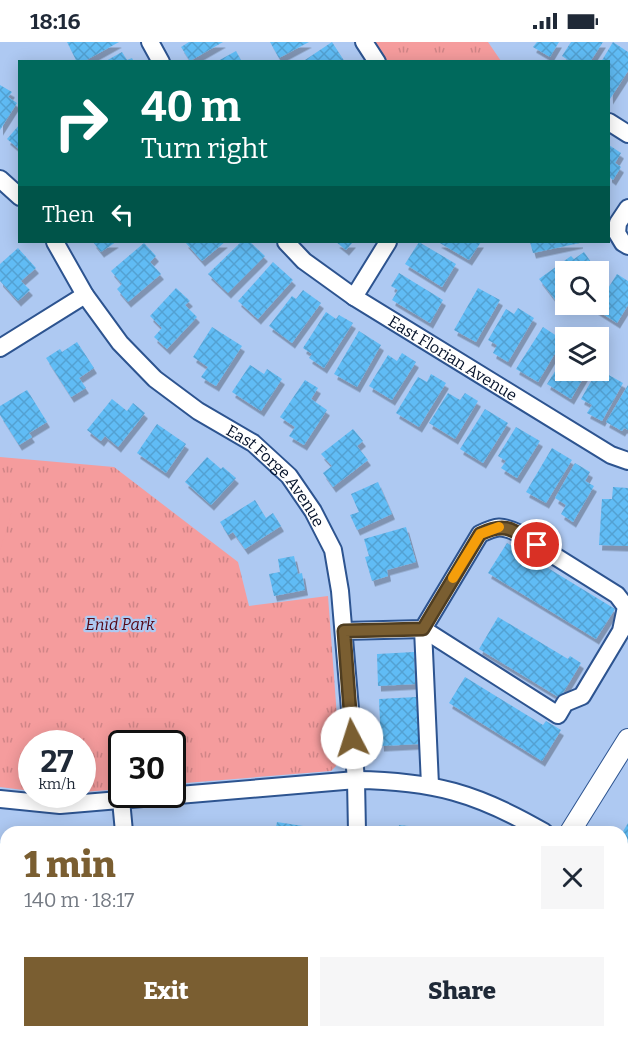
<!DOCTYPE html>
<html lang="en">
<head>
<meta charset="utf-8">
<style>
  :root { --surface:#fff; --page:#f6f6f7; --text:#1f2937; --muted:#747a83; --accent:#7a5e31 }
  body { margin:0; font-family:Bitter,serif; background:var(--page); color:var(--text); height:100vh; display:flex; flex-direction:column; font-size:22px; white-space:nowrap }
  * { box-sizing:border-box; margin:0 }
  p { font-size:20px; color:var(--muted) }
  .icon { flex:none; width:33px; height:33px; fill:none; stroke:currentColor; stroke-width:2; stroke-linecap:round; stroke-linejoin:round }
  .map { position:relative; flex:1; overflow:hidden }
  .details { position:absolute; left:0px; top:784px; width:628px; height:212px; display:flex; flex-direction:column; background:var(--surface); border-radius:18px 18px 0 0; box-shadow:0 3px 15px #0003 }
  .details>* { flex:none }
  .banner { position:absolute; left:18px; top:18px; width:592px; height:183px; border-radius:0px; box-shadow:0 3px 15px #0003; background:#00695c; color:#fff; overflow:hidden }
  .buttons { position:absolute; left:555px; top:219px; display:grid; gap:12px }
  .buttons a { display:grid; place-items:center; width:54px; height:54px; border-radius:0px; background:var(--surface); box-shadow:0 3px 15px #0003; font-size:30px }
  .speed { position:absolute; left:18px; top:688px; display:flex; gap:12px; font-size:30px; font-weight:700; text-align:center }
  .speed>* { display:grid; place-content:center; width:78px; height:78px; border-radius:50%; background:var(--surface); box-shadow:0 3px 15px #0003; line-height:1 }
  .speed small { font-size:15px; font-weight:400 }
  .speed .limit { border:3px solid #111; border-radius:9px; background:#fff; color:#111 }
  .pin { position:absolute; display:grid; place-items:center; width:51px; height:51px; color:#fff; margin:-26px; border:3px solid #fff; border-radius:50%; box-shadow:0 2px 6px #0007 }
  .me { position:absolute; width:66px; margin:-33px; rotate:355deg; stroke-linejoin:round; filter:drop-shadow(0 0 4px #0008) }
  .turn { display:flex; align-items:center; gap:21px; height:126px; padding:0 24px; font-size:27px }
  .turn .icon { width:78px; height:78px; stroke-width:2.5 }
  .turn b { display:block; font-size:42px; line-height:51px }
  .then { display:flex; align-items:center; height:57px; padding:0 24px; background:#0003; gap:12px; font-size:22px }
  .round { display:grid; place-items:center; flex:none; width:63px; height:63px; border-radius:0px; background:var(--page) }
  .head { display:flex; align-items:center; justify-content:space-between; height:102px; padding:0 24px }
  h1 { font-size:36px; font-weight:800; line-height:45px; color:var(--accent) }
  .cta { display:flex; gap:12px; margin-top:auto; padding:12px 24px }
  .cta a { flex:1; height:69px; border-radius:0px; background:var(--accent); color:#fff; font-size:24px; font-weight:800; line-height:69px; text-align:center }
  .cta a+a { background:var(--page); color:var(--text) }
  .status { display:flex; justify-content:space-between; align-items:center; height:42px; padding:0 30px; background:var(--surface); direction:ltr }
  .status svg { height:16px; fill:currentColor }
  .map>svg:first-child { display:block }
  .grass { fill:url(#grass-tufts) }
  .garden { fill:#f59c9d }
  .building { fill:url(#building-cross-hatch); filter:url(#shadow) }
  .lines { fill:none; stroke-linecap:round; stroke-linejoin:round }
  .minor-casing { stroke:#2d5490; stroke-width:20 }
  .major-casing { stroke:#2d5490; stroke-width:22 }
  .minor { stroke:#fff; stroke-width:16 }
  .major { stroke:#fff; stroke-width:20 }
  .route-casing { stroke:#4f3d20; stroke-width:15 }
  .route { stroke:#7a5e31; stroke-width:10 }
  .slow { stroke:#f59e0b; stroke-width:10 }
  .labels { text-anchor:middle; stroke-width:4.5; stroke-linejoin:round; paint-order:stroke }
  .street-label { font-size:16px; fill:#031028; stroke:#aec9f2 }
  .park-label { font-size:16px; font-style:italic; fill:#540715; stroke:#aec9f2 }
</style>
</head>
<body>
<div class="status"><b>18:16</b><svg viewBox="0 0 49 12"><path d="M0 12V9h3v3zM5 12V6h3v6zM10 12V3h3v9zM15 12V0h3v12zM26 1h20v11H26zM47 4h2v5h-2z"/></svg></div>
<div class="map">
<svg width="628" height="995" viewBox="0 0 628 995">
  <defs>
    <pattern id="grass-tufts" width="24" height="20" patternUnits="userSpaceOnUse" patternTransform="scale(1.5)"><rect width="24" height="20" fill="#f59c9d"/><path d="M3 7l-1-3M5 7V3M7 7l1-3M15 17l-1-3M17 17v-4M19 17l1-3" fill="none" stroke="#d08587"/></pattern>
    <pattern id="building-cross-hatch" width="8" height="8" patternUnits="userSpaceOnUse" patternTransform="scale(1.5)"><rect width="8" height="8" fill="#61bcf5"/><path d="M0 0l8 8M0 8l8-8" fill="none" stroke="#53a1d2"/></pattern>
    <filter id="shadow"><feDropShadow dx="3" dy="5.5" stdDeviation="0" flood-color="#0004"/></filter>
  </defs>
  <rect width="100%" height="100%" fill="#aec9f2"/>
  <path class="grass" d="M 364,0 L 488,0 L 501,19 L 377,19 Z
    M 0,415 L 114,425 L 238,520 L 249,564 L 328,554 L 340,715 L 336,724 L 331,729 L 173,742 L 172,702 L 122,702 L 121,747 L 83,750 L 82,702 L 32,702 L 31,749 L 0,745 Z"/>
  <path class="garden" d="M 0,465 L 12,469 L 0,508 Z"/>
  <path class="building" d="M 67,0 L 119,0 L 83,20 L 77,20 Z
    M 189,0 L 223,0 L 190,19 L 181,5 Z
    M 270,0 L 309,0 L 279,16 Z
    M 332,0 L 345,20 L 302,20 Z
    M 537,0 L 559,0 L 550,15 L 533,5 Z
    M 571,0 L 603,0 L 590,20 L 571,20 L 562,14 Z
    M 613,0 L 628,10 L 628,29 L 610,57 L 609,20 L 601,20 Z
    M 236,9 L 242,20 L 216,20 Z
    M 122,10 L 127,18 L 132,16 L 134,20 L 104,20 Z
    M 0,43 L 12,50 L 8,55 L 17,61 L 0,88 Z
    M 20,82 L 20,108 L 7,97 Z
    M 609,103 L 621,111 L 615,121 L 621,125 L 613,138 L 609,135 Z
    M 93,200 L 116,200 L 101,210 Z
    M 185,200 L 225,200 L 202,219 Z
    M 241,200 L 250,200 L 265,214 L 228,251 L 208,232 Z
    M 336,200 L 353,200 L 346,208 Z
    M 419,200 L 456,222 L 442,245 L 405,222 Z
    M 438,200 L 481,200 L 469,218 Z
    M 530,200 L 580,200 L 580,201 L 533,211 Z
    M 144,201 L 156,214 L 150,220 L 161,232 L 128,260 L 117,247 L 122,242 L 111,229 Z
    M 18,206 L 36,226 L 21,239 L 30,248 L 18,259 L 0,239 L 0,222 Z
    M 584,210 L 598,230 L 566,230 L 566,252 L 556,259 L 539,237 L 571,214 L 574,217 Z
    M 273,220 L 293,238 L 258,277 L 238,259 Z
    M 399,231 L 443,258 L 430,281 L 392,258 L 398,248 L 391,244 Z
    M 617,232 L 628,239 L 628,263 L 617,281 L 595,267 Z
    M 176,246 L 190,259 L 185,263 L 197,275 L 167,307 L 154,295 L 162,286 L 150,274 Z
    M 478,246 L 500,258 L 476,300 L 454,288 Z
    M 303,248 L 321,261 L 292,301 L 269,284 L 292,254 L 296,257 Z
    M 518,266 L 534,276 L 508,320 L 493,311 L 497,303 L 488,298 L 506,267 L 514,272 Z
    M 326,270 L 336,277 L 339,273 L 353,281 L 324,326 L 309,316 L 312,312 L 303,306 Z
    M 212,285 L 242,304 L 216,344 L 201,335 L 208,325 L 193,315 Z
    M 543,285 L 563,298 L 538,340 L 516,327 Z
    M 359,289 L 381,303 L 357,345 L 334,332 Z
    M 77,300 L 94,326 L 79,336 L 86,346 L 71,355 L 46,316 L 60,307 L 62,310 Z
    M 402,311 L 416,320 L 392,358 L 369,344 L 388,313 L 397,319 Z
    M 566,312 L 566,328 L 588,328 L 571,357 L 547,342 Z
    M 250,323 L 264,332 L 267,327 L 282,337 L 261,369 L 232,350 Z
    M 598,327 L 623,341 L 602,379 L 587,371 L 592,363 L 581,357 Z
    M 431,332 L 446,341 L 419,385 L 396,371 L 418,335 L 427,340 Z
    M 305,338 L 318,346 L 311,357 L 327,368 L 304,403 L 289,394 L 295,385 L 280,375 Z
    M 628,343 L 628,388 L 624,386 L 622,389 L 606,380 Z
    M 27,348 L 47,380 L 29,391 L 32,395 L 19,403 L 0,373 L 0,364 Z
    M 448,351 L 460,358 L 465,351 L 478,359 L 455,397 L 429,381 Z
    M 112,357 L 127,369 L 133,361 L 145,371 L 118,405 L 105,394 L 101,399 L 87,388 Z
    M 485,367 L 508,381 L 483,421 L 460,407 Z
    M 157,382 L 186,402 L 166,431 L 137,411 Z
    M 516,385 L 540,399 L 517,436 L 501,426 L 506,419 L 498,414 Z
    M 353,387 L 363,399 L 357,404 L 368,418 L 333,445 L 323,431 L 332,424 L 321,412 Z
    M 552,406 L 572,418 L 546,461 L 526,450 Z
    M 207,415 L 221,427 L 223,425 L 236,436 L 211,463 L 185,440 Z
    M 575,421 L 590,430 L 585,439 L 594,444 L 573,480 L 561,472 L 566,463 L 555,456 Z
    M 378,440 L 392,472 L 357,488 L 350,473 L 359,470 L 351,452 Z
    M 613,445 L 628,446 L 628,504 L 599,503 L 602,457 L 612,457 Z
    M 255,458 L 266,476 L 273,471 L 281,484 L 245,507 L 233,490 L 228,493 L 220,480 Z
    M 406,485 L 416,520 L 387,528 L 388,534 L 372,539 L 365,515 L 369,514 L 364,497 Z
    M 507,501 L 615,567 L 596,597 L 488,531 Z
    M 294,514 L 298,532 L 302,531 L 305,548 L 274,554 L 269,532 L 280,530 L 278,517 Z
    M 498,575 L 568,617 L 570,614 L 581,621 L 560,656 L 479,607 Z
    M 414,610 L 415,642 L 378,644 L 377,612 Z
    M 465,635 L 543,683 L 546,679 L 561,688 L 542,719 L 449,661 Z
    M 416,655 L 419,702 L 381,704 L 379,657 Z
    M 277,780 L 316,786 L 315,790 L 275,790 Z
    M 628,781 L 628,810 L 622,807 L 622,791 Z
    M 399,783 L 427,786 L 427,790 L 398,790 Z
    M 3,795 L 6,796 L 6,829 L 0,827 L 0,800 L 2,801 Z
    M 622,901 L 628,905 L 628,946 L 622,943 Z
    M 624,961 L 628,964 L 628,974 L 622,982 Z
    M 49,990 L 94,990 L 91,995 L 49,995 L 47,994 Z
    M 111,990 L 142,990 L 151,995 L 109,995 Z
    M 196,990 L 240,990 L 237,995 L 192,995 Z
    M 317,990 L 328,990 L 336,995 L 314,995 Z
    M 598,990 L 618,990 L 614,995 L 606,995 Z"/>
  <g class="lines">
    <g class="minor-casing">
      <g id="minor">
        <path d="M 150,0 L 161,20"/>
        <path d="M 364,0 L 377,20"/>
        <path d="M 609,80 L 628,92"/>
        <path d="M 0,137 L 20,155"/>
        <path d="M 628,166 L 618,181 L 617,191 L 623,201 L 628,204"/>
        <path id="s1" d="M 55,200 L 85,253 L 120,301 L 155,337 L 198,369 L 253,401 L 289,434 L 313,469 L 333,508 L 340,549 L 356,738 L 357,790"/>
        <path id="s2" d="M 286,200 L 304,219 L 354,255 L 611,413 L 628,419"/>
        <path d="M 354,255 L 388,200"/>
        <path d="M 0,306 L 85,253"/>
        <path d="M 423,587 L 430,743"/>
        <path d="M 344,589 L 423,587 L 480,492 C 497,484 501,483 518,491 L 617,553 L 626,565 L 621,589 L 582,654 L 565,661 L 558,673 L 423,587"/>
        <path d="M 0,757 L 60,763 L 356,738 C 433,739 477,751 544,790"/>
        <path d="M 121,758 L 124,790"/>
        <path d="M 277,995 L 280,990"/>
      </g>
    </g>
    <g class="major-casing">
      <path id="major" d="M 570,790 L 628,697
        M 445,995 L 448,990"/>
    </g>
    <use href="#minor" class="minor"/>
    <use href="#major" class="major"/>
  </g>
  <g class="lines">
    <g class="route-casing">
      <path id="route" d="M 352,696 L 344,589 L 423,587 L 480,492 C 507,479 514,489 537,503"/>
    </g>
    <use href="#route" class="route"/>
    <path class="slow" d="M 453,536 L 480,492 L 499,485"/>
  </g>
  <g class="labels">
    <g class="street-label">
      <text dy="6" stroke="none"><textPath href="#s2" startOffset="204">East Florian Avenue</textPath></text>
      <text dy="6" stroke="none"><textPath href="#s1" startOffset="327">East Forge Avenue</textPath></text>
    </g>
    <g class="park-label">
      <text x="120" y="588">Enid Park</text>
    </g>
  </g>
</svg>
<div class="buttons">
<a><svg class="icon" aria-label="search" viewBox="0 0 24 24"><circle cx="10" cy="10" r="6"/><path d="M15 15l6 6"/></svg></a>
<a><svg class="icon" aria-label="layers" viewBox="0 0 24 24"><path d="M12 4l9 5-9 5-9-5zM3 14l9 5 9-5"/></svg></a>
</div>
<div class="speed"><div>27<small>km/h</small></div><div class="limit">30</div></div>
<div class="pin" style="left:537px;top:503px;background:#d93025"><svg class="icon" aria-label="arrive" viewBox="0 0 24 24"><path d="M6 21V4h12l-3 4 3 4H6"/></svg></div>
<svg class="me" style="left:352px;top:696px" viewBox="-20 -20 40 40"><circle r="19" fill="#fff"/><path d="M0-13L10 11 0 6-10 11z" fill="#7a5e31"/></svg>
<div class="banner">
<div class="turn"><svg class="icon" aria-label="right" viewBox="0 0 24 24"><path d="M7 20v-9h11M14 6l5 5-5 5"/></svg><div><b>40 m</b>Turn right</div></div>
<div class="then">Then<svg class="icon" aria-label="left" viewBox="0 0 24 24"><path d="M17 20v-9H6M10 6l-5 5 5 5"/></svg></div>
</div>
<section class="details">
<div class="head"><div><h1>1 min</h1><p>140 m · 18:17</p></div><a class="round"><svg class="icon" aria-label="close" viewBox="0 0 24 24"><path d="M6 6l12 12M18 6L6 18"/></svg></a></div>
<div class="cta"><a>Exit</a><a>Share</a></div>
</section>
</div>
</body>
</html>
